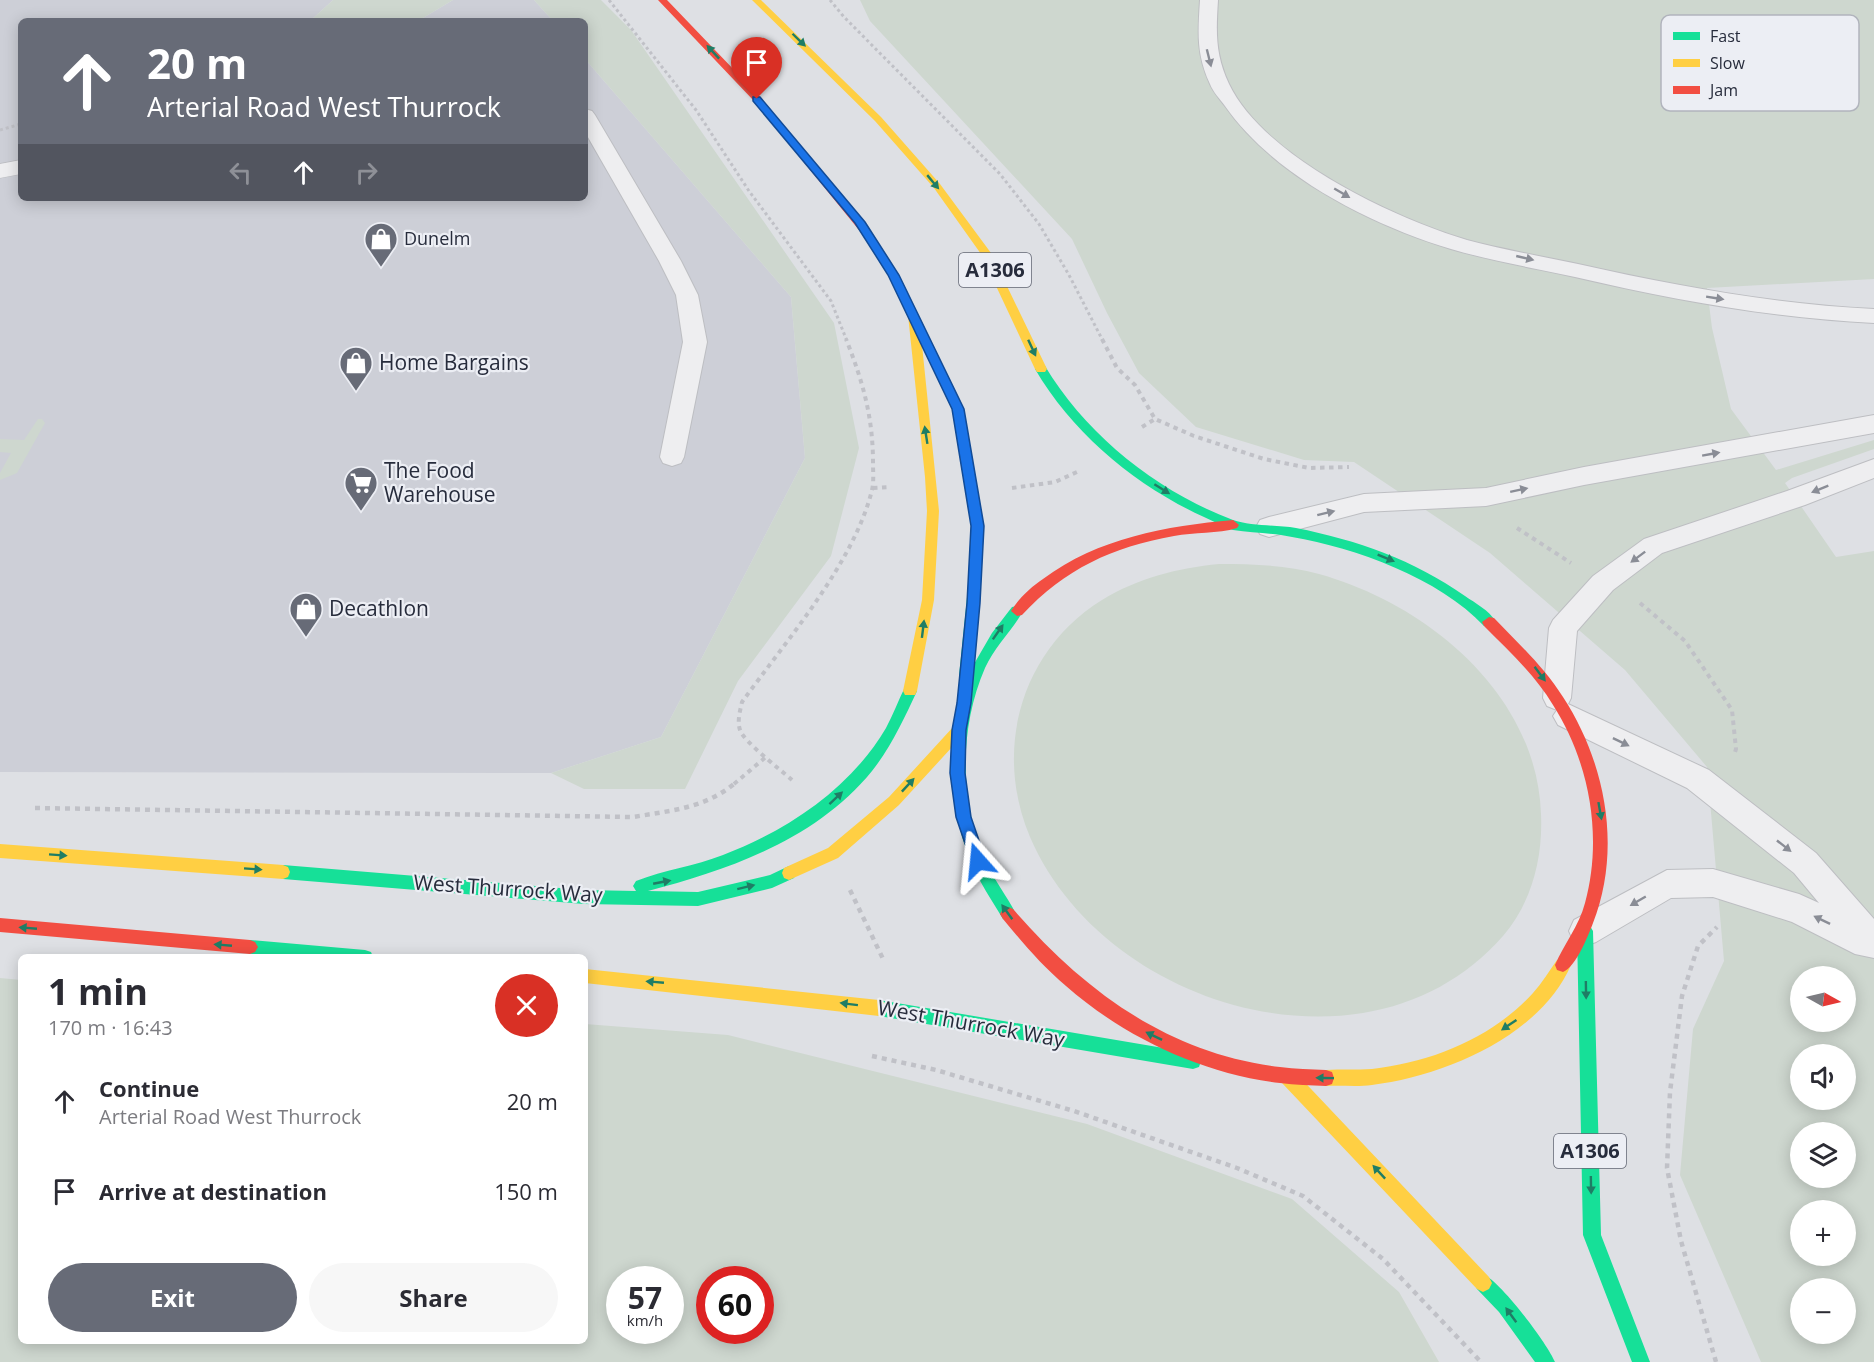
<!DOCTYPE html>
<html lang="en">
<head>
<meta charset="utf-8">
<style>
  :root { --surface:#fff; --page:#f7f7f7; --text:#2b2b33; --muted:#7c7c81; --accent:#676b77 }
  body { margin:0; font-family:"Open Sans",sans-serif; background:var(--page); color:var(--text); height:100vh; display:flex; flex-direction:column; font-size:22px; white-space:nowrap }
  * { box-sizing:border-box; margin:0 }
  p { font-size:20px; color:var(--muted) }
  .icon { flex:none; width:33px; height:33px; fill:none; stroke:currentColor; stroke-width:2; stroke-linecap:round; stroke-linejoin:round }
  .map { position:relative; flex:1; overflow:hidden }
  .details { position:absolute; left:18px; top:954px; width:570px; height:390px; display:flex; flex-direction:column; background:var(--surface); border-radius:9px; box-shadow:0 3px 15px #0003 }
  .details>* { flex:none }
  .hud { position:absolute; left:18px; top:18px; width:570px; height:183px; border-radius:9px; box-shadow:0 3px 15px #0003; background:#676b77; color:#fff; overflow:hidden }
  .needle { width:39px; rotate:98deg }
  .tools { position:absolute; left:1790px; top:966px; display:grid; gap:12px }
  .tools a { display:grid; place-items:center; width:66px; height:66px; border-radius:50%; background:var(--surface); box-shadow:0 3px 15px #0003; font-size:30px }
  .speed { position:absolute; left:606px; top:1266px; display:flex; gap:12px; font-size:30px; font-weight:700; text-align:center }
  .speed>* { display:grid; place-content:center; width:78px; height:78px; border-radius:50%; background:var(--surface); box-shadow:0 3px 15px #0003; line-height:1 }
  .speed small { font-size:15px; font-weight:400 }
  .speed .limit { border:9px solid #d22; background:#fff; color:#111 }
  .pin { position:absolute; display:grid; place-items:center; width:51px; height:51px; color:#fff; margin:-62px -26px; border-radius:50% 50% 50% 0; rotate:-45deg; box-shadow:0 0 6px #0007 }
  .pin .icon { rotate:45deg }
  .me { position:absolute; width:66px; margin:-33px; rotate:342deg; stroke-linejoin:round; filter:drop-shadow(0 0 4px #0008) }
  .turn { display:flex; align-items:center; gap:21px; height:126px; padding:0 30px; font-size:27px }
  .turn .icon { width:78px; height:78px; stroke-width:2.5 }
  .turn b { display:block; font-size:42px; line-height:51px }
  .lanes { display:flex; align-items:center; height:57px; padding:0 30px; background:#0003; justify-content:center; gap:30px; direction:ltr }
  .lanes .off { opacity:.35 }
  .round { display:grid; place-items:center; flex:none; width:63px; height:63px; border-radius:32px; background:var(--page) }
  .head { display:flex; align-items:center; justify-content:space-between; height:102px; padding:0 30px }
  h1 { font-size:36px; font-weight:700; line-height:45px }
  .cta { display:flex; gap:12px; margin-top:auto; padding:12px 30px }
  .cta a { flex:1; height:69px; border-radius:36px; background:var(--accent); color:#fff; font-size:24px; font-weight:700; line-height:69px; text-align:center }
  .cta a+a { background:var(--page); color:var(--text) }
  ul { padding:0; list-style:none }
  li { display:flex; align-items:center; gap:18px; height:90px; padding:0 30px }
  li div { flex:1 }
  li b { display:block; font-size:22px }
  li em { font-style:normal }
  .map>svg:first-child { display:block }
  .built { fill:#cdcfd7 }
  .green { fill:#ced7cf; fill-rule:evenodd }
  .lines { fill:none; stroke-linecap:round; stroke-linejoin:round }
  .lane-casing { stroke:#bdbec2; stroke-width:2 }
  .street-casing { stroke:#bdbec2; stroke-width:1 }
  .path-far2 { stroke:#c0c1c7; stroke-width:3; stroke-dasharray:3 3; stroke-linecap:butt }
  .path-far1 { stroke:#c0c1c7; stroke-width:4; stroke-dasharray:4.5 4.5; stroke-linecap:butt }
  .path { stroke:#c0c1c7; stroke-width:4.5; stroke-dasharray:5 5; stroke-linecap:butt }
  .lane { fill:#eeeef0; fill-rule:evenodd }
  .street { fill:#eeeef0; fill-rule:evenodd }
  .fast { fill:#16e098; fill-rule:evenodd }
  .slow { fill:#ffcf43; fill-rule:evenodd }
  .jam { fill:#f24e42; fill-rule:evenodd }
  .oneway { fill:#1f7d65 }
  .oneway2 { fill:#8a8d96 }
  .route { fill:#1a73e8; stroke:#114b97; stroke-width:1.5 }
  .labels { text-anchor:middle; stroke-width:4.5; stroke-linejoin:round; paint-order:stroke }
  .far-poi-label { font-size:18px; fill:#272c3c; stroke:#eceef4; text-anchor:start }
  .shield { fill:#eceef4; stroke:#626673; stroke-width:1.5 }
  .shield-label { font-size:20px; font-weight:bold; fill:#272c3c }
  .poi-label { font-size:21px; fill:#272c3c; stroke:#eceef4; text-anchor:start }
  .street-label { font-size:21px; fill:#272c3c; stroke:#eceef4 }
  .key { fill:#eceef4; stroke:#b1b4bd; stroke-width:1.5 }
  .key-label { font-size:16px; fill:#272c3c }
</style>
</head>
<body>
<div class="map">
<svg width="1874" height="1362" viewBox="0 0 1874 1362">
  <rect width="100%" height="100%" fill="#dee0e4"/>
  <path class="built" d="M 0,0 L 333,0 L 310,21 L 21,21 L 21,198 L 585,198 L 585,59 L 791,297 L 805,458 L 661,737 L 551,773 L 0,772 Z
    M 453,0 L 534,0 L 553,21 L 418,21 Z"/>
  <path class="green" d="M 333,0 L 453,0 L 418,21 L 310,21 Z
    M 534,0 L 601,0 L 631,30 L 834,323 L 859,448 L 831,556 L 738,681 L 685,789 L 584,789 L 551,773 L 661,737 L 805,458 L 791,297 L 585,59 L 585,21 L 553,21 Z
    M 860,0 L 1874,0 L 1874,279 L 1707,288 L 1712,328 L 1731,409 L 1776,470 L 1874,440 L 1874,449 L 1792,478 L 1785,483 L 1836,557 L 1874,551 L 1874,1362 L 1761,1362 L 1680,1175 L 1693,1029 L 1724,961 L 1707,767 L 1625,670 L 1490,553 L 1354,462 L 1304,460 L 1196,427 L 1139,373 L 1107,313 L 1072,239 L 870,21 ZM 1800,976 L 1845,976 L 1845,1022 L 1800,1022 ZM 1800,1054 L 1845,1054 L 1845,1100 L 1800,1100 ZM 1800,1132 L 1845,1132 L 1845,1178 L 1800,1178 ZM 1800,1210 L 1845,1210 L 1845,1256 L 1800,1256 ZM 1800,1288 L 1845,1288 L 1845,1334 L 1800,1334 Z
    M 38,419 L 42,419 L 45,423 L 17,473 L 0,480 L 0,473 L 11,453 L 0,452 L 0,439 L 24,440 Z
    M 1219,564 C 1253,564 1286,565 1319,574 C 1427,604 1537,694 1541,814 C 1543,858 1532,902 1503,936 C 1466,978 1418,1004 1363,1013 C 1233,1034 1083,960 1030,837 C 993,750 1021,650 1102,600 C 1138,578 1178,568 1219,564 Z
    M 0,978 L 21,980 L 21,1341 L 585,1341 L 585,1024 L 728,1035 L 1087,1124 L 1292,1199 L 1399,1292 L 1439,1362 L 0,1362 ZM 620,1280 L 670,1280 L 670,1330 L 620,1330 ZM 710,1280 L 760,1280 L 760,1330 L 710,1330 Z"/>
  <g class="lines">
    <g class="lane-casing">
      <path id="lane" d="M 1200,0 L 1218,0 C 1216,32 1215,54 1229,84 C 1264,157 1393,218 1467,240 C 1504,250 1541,256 1578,264 C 1676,286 1774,304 1874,309 L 1874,323 C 1772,318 1674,300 1575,277 C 1534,268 1492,261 1451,249 C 1371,225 1274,176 1225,106 C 1220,99 1213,92 1210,84 C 1196,54 1198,32 1200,0 Z
        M 585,109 L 592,111 L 595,115 L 681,261 L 698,295 L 707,342 L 684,457 L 681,463 L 672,466 L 663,463 L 660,457 L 683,342 L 676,295 L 659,261 L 585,132 Z
        M 1874,415 L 1874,433 L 1584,485 L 1486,506 L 1364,512 L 1269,537 L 1260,534 L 1256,527 L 1260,520 L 1269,517 L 1364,494 L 1486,488 L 1584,467 Z
        M 1874,459 L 1874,478 L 1805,505 L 1662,553 L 1613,590 L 1577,631 L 1571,698 L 1568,704 L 1709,770 L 1816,853 L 1874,919 L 1874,958 L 1855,954 L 1792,922 L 1713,897 L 1671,898 L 1596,942 L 1585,946 L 1574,942 L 1569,931 L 1574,920 L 1667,870 L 1713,869 L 1799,894 L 1819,903 L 1794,873 L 1687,788 L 1558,725 L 1553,716 L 1557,710 L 1547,706 L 1543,698 L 1549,628 L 1553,620 L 1593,576 L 1644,539 L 1787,491 Z"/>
    </g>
    <g class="street-casing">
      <path id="street" d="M 21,160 L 21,174 L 0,178 L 0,164 Z"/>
    </g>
    <path class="path-far2" d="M 609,0 L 696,110 L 749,191 L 831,301 L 847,341
      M 830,0 L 844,17 L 1000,174 L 1039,224 L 1069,275 L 1103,341
      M 0,130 L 21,124"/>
    <path class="path-far1" d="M 1102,339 L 1117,368 L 1135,385 L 1155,419 L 1194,436 L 1264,459 L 1309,468 L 1349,467
      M 1142,427 L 1155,419
      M 873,488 L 890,487
      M 1012,488 L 1055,482 L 1079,471
      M 1517,528 L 1571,563
      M 1640,603 L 1685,641 L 1732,710 L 1736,749 L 1734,755
      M 792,780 C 781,770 744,742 740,730 C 737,721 740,711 742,702 C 786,641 854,563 872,490 C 874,482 873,471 873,463 C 873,417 863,382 846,339
      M 734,784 L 767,756"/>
    <path class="path" d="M 35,808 L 633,817 C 669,811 706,808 735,783
      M 850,890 L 884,961
      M 872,1056 L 936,1070 L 1074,1111 L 1237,1168 L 1303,1196 L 1383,1259 L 1481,1362
      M 1716,1362 L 1681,1241 L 1667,1168 L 1670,1092 L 1682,996 L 1698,946 L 1717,927"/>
    <use href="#lane" class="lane"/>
    <use href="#street" class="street"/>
    <path class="fast" d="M 1041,365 L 1045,366 C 1086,435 1158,492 1233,520 C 1250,526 1277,525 1296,528 C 1357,540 1414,560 1465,596 C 1475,603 1489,610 1496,622 L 1494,626 L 1484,626 C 1439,578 1356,548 1292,537 C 1273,533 1253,533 1233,530 C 1224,528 1214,521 1204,517 C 1136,486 1073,434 1035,369 Z
      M 975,573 L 981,578 L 974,664 L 992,633 L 1012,607 L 1017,606 L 1023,611 C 1012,631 995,646 985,668 C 959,728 959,802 986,862 C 994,880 1007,896 1016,914 L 1013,919 L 1008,921 L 1003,919 C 992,900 979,882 971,862 C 948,806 944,738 967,681 L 961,680 L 959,676 L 969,578 Z
      M 910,685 L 915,687 L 917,691 C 904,719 891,747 872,771 C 817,839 729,870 648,891 L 698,892 L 770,875 L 789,866 L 794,868 L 796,873 L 794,878 L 772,888 L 698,906 L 584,904 L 283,879 L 278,877 L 276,872 L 278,867 L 283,865 L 584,890 L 636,891 L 633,886 L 636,881 C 664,870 695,866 723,855 C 788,830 850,789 886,728 C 893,715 898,701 905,687 Z
      M 1585,924 L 1590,926 L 1593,931 L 1601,1235 L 1650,1362 L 1632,1362 L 1583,1235 L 1577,931 L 1580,926 Z
      M 250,940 L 365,950 L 371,952 L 373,957 C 342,957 271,962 245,952 L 242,947 L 245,942 Z
      M 879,1000 L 1193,1053 L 1199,1055 L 1201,1061 L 1199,1067 L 1193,1069 L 879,1016 L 873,1013 L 871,1008 L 873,1003 Z
      M 1483,1274 C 1501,1282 1547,1343 1555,1362 L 1535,1362 L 1499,1312 L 1477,1289 L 1474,1283 L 1477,1277 Z"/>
    <path class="slow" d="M 752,0 L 761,0 L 881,117 L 940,184 L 991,253 L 1047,369 L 1045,372 L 1037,372 L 1035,369 L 981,254 L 934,188 L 875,121 Z
      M 867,230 L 871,231 L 899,275 L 964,409 L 983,526 L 981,578 L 975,583 L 969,578 L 971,526 L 952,409 L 922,345 L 939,511 L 934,600 L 917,691 L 915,695 L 905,695 L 903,691 L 922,600 L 927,511 L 925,477 L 908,315 L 889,275 L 862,233 Z
      M 959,724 L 964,726 L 966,730 L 964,734 L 899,805 L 838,858 L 789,880 L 784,878 L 782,873 L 784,868 L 828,848 L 889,797 L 954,726 Z
      M 0,844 L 283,865 L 288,867 L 290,872 L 288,877 L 283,879 L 0,858 Z
      M 1563,958 L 1569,960 L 1571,965 C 1540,1036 1445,1076 1372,1085 C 1357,1087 1341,1085 1326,1086 L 1320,1084 L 1318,1078 L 1320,1072 L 1326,1070 C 1341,1069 1357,1070 1372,1069 C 1432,1062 1492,1038 1533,993 C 1542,983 1549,971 1557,960 Z
      M 585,969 L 879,1000 L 885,1003 L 887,1008 L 885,1013 L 879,1016 L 585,983 Z
      M 1288,1069 L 1294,1071 L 1489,1277 L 1492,1283 L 1489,1289 L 1483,1292 L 1477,1289 L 1282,1083 L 1280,1077 L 1282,1071 Z"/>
    <path class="jam" d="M 658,0 L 667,0 L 760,97 L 871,231 L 871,235 L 863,235 L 754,101 Z
      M 1233,520 L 1239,525 L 1237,528 C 1218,534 1194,532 1174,536 C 1112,547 1065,569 1022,615 L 1017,616 L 1011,611 C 1018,599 1031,587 1043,579 C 1098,538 1166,526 1233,520 Z
      M 1489,617 L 1494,618 C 1518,643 1544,667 1563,697 C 1606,763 1622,849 1593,923 C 1588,936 1576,967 1563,972 L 1557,970 L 1555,965 C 1564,944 1579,926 1585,903 C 1603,837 1590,763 1553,705 C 1535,675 1509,651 1484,626 L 1482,622 Z
      M 1008,907 L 1013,909 C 1084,991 1169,1054 1280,1067 C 1295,1069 1311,1069 1326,1070 L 1332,1072 L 1334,1078 L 1332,1084 L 1326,1086 C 1311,1085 1295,1085 1280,1083 C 1202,1074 1124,1037 1066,986 C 1042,966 1022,942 1003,919 L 1000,914 L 1003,909 Z
      M 0,918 L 250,940 L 255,942 L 258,947 L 255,952 L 250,954 L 0,932 Z"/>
  </g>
  <defs><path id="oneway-solid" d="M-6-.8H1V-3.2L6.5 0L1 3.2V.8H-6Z" transform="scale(1.5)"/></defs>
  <g class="oneway">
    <use href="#oneway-solid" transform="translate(799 40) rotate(44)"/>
    <use href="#oneway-solid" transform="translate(713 52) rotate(-133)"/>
    <use href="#oneway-solid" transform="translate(933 182) rotate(50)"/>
    <use href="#oneway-solid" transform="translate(1032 348) rotate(65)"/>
    <use href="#oneway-solid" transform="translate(926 435) rotate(-99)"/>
    <use href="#oneway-solid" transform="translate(1162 489) rotate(32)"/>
    <use href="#oneway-solid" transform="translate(1386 558) rotate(22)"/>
    <use href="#oneway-solid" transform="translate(923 629) rotate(-83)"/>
    <use href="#oneway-solid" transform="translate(998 632) rotate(-55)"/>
    <use href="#oneway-solid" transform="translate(1540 674) rotate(53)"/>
    <use href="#oneway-solid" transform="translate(908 785) rotate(-47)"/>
    <use href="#oneway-solid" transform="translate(836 798) rotate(-43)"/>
    <use href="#oneway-solid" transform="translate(1600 811) rotate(80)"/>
    <use href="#oneway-solid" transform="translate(58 855) rotate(4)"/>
    <use href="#oneway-solid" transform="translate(253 869) rotate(4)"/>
    <use href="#oneway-solid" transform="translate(662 882) rotate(-11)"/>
    <use href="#oneway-solid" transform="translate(746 887) rotate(-14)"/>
    <use href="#oneway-solid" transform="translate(1007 912) rotate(-126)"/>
    <use href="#oneway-solid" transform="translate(28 928) rotate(-175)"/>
    <use href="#oneway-solid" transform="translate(223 945) rotate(-175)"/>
    <use href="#oneway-solid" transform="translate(655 982) rotate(-175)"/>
    <use href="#oneway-solid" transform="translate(1586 990) rotate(89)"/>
    <use href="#oneway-solid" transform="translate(849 1004) rotate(-173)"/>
    <use href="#oneway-solid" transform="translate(1509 1025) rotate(146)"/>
    <use href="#oneway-solid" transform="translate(1154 1036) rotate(-154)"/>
    <use href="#oneway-solid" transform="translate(1325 1078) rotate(-179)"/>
    <use href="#oneway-solid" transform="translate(1379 1172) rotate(-133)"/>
    <use href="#oneway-solid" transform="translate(1591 1185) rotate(89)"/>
    <use href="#oneway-solid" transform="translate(1511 1315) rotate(-126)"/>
  </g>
  <g class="oneway2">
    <use href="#oneway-solid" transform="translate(1209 58) rotate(76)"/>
    <use href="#oneway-solid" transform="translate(1342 193) rotate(30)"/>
    <use href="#oneway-solid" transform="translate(1525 258) rotate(13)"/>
    <use href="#oneway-solid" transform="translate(1715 298) rotate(9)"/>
    <use href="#oneway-solid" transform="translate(1711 454) rotate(-10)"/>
    <use href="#oneway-solid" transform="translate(1820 489) rotate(158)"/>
    <use href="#oneway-solid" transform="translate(1519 490) rotate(-12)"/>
    <use href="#oneway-solid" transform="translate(1326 513) rotate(-14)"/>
    <use href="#oneway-solid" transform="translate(1638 557) rotate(143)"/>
    <use href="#oneway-solid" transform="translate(1621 742) rotate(26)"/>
    <use href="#oneway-solid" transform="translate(1784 846) rotate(38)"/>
    <use href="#oneway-solid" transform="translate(1638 901) rotate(150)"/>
    <use href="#oneway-solid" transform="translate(1822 920) rotate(-154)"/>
  </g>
  <path class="route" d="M 753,97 L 760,97 L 865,222 L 899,275 L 964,409 L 984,526 L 980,603 L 971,703 L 966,730 L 965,773 L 971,817 L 986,861 L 984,866 L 978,868 L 973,866 L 971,861 L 956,817 L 950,773 L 952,730 L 957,703 L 967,603 L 971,526 L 952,409 L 888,275 L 855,223 L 753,101 Z"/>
  <defs>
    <g id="shop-pin" transform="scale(1.725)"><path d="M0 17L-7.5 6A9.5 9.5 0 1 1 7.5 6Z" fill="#676b77" stroke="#eceef4"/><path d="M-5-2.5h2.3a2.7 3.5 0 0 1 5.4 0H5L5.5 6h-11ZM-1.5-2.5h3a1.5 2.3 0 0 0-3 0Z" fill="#fff"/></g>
    <g id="supermarket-pin" transform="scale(1.725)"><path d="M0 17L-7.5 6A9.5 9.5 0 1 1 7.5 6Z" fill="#676b77" stroke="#eceef4"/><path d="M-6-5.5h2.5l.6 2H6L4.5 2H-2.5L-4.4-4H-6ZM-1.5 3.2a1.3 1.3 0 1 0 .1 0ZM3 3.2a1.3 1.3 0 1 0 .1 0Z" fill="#fff"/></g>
  </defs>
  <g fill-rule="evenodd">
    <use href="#shop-pin" x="381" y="239"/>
    <use href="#shop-pin" x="356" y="363"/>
    <use href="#supermarket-pin" x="361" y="483"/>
    <use href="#shop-pin" x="306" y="609"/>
  </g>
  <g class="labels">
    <g class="far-poi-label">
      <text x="404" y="245">Dunelm</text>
    </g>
    <g class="shield">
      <rect x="959" y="253" width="72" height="34" rx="4.5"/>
      <rect x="1554" y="1134" width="72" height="34" rx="4.5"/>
    </g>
    <g class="shield-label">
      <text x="995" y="277">A1306</text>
      <text x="1590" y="1158">A1306</text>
    </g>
    <g class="poi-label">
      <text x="379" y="370">Home Bargains</text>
      <text x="384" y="478">The Food<tspan x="384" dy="24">Warehouse</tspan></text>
      <text x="329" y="616">Decathlon</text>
    </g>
    <g class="street-label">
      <text transform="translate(508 889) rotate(4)" y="7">West Thurrock Way</text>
      <text transform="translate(971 1024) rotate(10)" y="7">West Thurrock Way</text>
    </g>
  </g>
  <rect x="1661" y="15" width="198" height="96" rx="9" class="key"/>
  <rect x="1673" y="32" width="27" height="8" fill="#16e098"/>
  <rect x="1673" y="59" width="27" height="8" fill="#ffcf43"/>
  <rect x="1673" y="86" width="27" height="8" fill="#f24e42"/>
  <g class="key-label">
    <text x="1710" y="42">Fast</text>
    <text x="1710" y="69">Slow</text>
    <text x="1710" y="96">Jam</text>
  </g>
</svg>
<div class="tools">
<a><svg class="needle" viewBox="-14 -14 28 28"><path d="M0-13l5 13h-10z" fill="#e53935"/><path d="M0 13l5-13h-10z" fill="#7c7c81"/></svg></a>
<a><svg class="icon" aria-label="sound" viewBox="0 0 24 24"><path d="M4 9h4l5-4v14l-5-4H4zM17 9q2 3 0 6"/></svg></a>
<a><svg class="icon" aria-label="layers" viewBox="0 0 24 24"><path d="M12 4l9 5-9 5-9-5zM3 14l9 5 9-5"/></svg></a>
<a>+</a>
<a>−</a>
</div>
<div class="speed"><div>57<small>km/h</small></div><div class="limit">60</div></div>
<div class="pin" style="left:757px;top:99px;background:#d93025"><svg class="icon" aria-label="arrive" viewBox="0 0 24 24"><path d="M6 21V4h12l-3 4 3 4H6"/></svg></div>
<svg class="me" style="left:978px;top:861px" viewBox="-20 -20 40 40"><path d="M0-17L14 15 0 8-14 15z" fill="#1a73e8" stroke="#fff" stroke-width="4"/></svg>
<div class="hud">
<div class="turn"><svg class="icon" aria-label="ahead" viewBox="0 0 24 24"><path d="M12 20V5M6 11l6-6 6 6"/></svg><div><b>20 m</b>Arterial Road West Thurrock</div></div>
<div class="lanes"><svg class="icon off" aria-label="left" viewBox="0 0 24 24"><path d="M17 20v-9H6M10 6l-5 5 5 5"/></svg><svg class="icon" aria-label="ahead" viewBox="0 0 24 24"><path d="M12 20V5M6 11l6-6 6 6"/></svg><svg class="icon off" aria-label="right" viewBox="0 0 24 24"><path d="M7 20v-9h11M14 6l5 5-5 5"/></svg></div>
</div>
<section class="details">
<div class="head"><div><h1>1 min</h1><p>170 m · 16:43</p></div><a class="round" style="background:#d93025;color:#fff"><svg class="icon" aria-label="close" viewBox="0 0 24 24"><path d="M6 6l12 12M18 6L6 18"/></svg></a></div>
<ul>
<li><svg class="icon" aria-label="ahead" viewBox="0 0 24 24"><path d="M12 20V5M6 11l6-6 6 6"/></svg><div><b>Continue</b><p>Arterial Road West Thurrock</p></div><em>20 m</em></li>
<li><svg class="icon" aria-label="arrive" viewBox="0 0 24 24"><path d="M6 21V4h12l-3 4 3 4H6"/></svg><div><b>Arrive at destination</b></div><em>150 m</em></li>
</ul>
<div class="cta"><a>Exit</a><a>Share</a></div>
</section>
</div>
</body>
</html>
